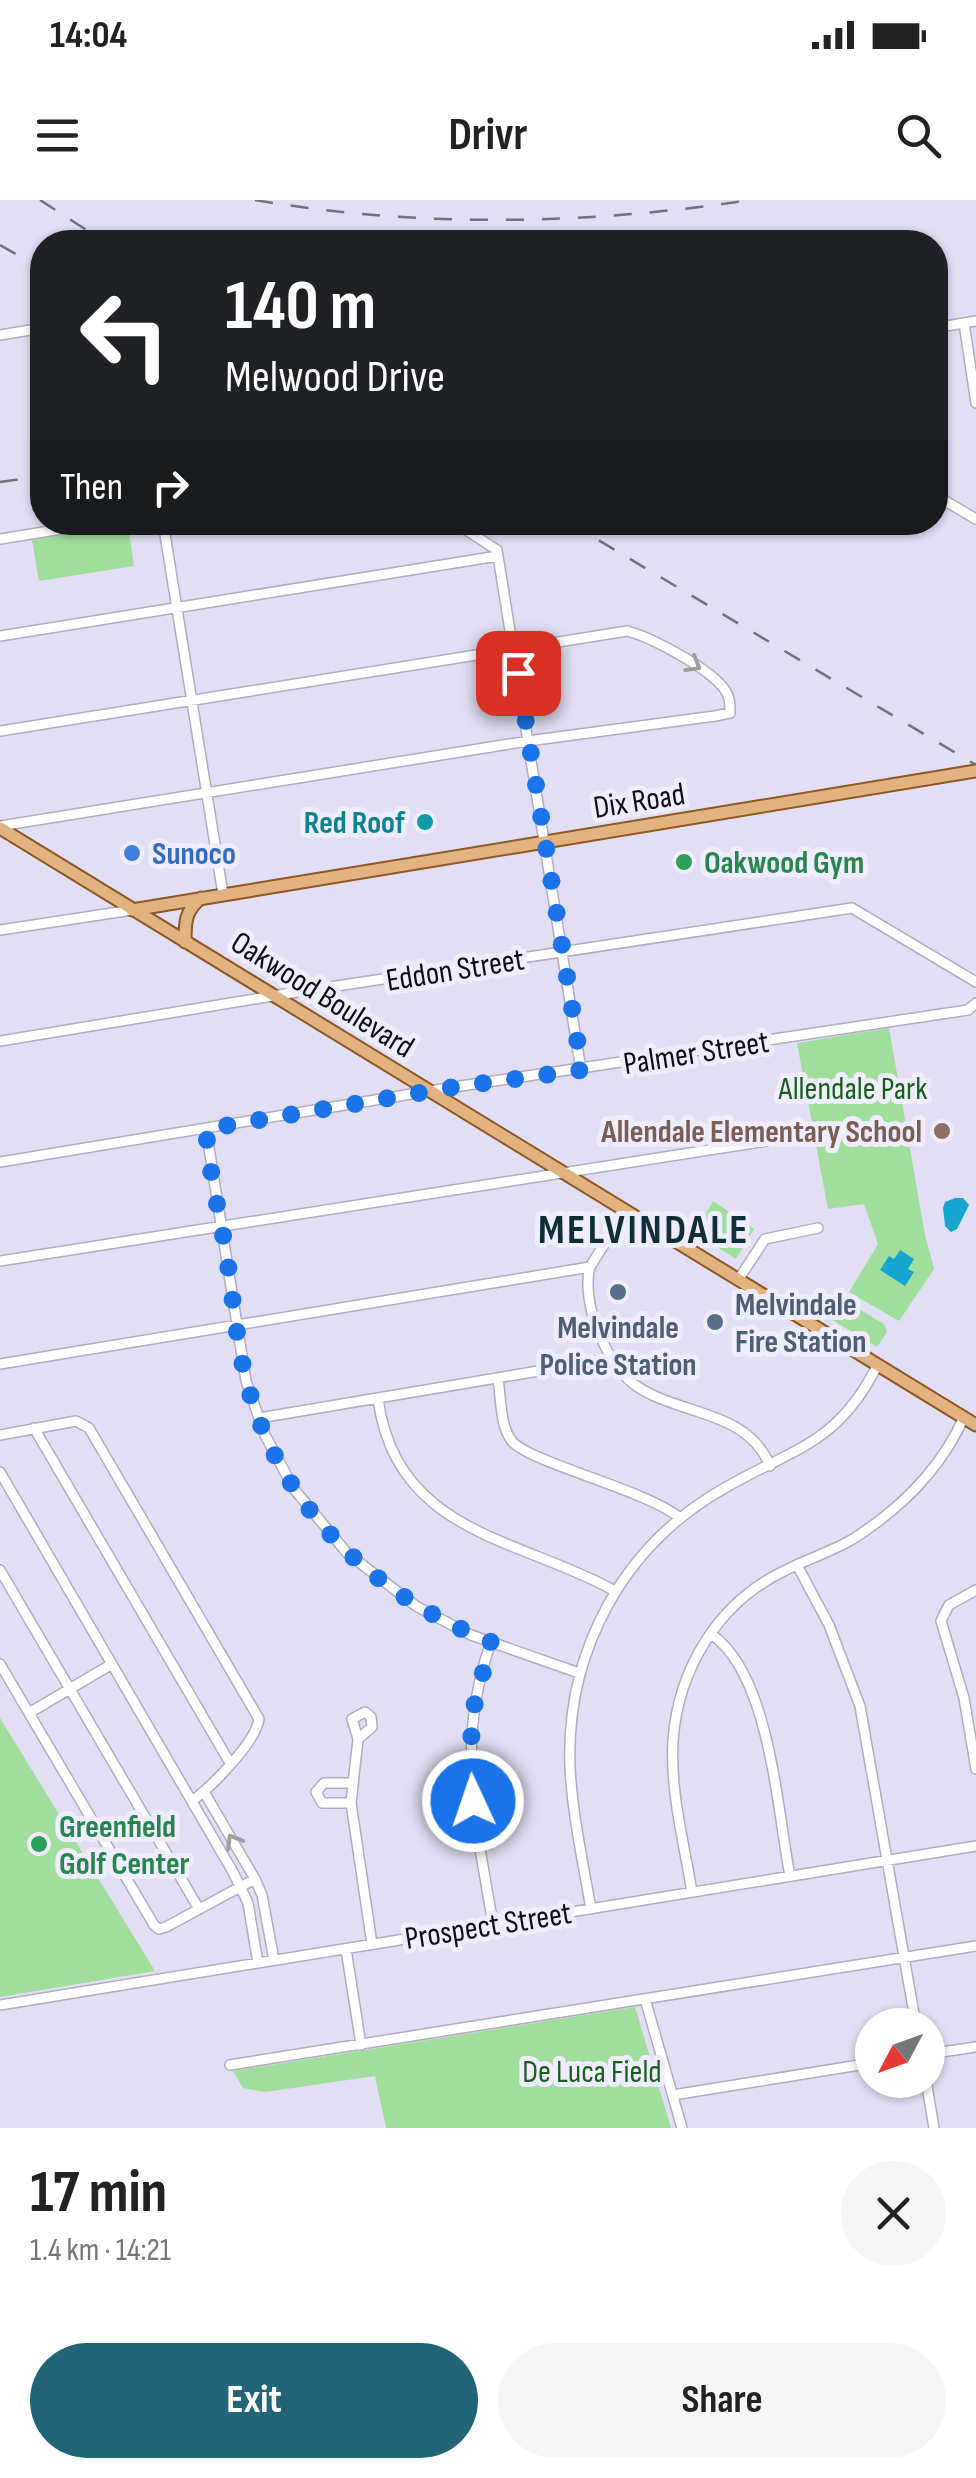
<!DOCTYPE html>
<html lang="en">
<head>
<meta charset="utf-8">
<style>
  :root { --surface:#fff; --page:#f6f6f6; --text:#222; --muted:#767676; --accent:#226478 }
  body { margin:0; font-family:"Sofia Sans Condensed",sans-serif; background:var(--page); color:var(--text); height:100vh; display:flex; flex-direction:column; font-size:38px; white-space:nowrap }
  * { box-sizing:border-box; margin:0 }
  p { font-size:32px; color:var(--muted) }
  .icon { flex:none; width:55px; height:55px; fill:none; stroke:currentColor; stroke-width:2; stroke-linecap:round; stroke-linejoin:round }
  .map { position:relative; height:1928px; overflow:hidden }
  .drawer { display:flex; flex-direction:column; background:var(--surface); flex:1 }
  .drawer>* { flex:none }
  .hud { position:absolute; left:30px; top:30px; width:918px; height:305px; border-radius:40px; box-shadow:0 2px 8px #0004; background:#202124; color:#fff; overflow:hidden }
  .needle { width:65px; rotate:229deg }
  .controls { position:absolute; left:855px; top:1808px; display:grid; gap:20px }
  .controls a { display:grid; place-items:center; width:90px; height:90px; border-radius:50%; background:var(--surface); box-shadow:0 2px 8px #0004; font-size:50px }
  .pin { position:absolute; display:grid; place-items:center; width:85px; height:85px; color:#fff; margin:-42px; border-radius:20px; box-shadow:0 5px 15px #0006 }
  .me { position:absolute; width:110px; margin:-55px; rotate:357deg; stroke-linejoin:round; filter:drop-shadow(0 0 8px #0008) }
  .turn { display:flex; align-items:center; gap:35px; height:210px; padding:0 30px; font-size:45px }
  .turn .icon { width:130px; height:130px; stroke-width:2.5 }
  .turn b { display:block; font-size:70px; line-height:85px }
  .then { display:flex; align-items:center; height:95px; padding:0 30px; background:#0003; gap:20px; font-size:38px }
  .round { display:grid; place-items:center; flex:none; width:105px; height:105px; border-radius:52px; background:var(--page) }
  .summary { display:flex; align-items:center; justify-content:space-between; height:170px; padding:0 30px }
  h1 { font-size:60px; font-weight:700; line-height:75px }
  .action { display:flex; gap:20px; margin-top:auto; padding:20px 30px }
  .action a { flex:1; height:115px; border-radius:60px; background:var(--accent); color:#fff; font-size:40px; font-weight:700; line-height:115px; text-align:center }
  .action a+a { background:var(--page); color:var(--text) }
  .status { display:flex; justify-content:space-between; align-items:center; height:70px; padding:0 50px; background:var(--surface); direction:ltr }
  .status svg { height:28px; fill:currentColor }
  header { display:flex; justify-content:space-between; align-items:center; height:130px; padding:0 30px; background:var(--surface); font-size:45px; font-weight:700 }
  .map>svg:first-child { display:block }
  .green { fill:#a0de9c }
  .water { fill:#16a5cf }
  .lines { fill:none; stroke-linecap:round; stroke-linejoin:round }
  .minor-casing { stroke:#b1acc0; stroke-width:12 }
  .major-casing { stroke:#8c5824; stroke-width:15 }
  .minor { stroke:#fff; stroke-width:9 }
  .major { stroke:#e2b381; stroke-width:11 }
  .rail { stroke:#74717e; stroke-width:2.5; stroke-dasharray:18 18; stroke-linecap:butt }
  .oneway { stroke:#9f9fa1 }
  .route { stroke:#1a73e8; stroke-width:18; stroke-dasharray:0 32.4 }
  .culture-dot { fill:#0f9aa8; stroke:#efecfd; stroke-width:4 }
  .shop-dot { fill:#3f7fe0; stroke:#efecfd; stroke-width:4 }
  .leisure-dot { fill:#2e9e5b; stroke:#efecfd; stroke-width:4 }
  .education-dot { fill:#8d6e63; stroke:#efecfd; stroke-width:4 }
  .service-dot { fill:#5c6f8a; stroke:#efecfd; stroke-width:4 }
  .labels { text-anchor:middle; stroke-width:10; stroke-linejoin:round; paint-order:stroke }
  .street-label { font-size:32px; fill:#0f0e14; stroke:#efecfd }
  .culture-label { font-size:32px; font-weight:bold; fill:#0d838f; stroke:#efecfd; text-anchor:end }
  .shop-label { font-size:32px; font-weight:bold; fill:#366cbe; stroke:#efecfd; text-anchor:start }
  .leisure-label { font-size:32px; font-weight:bold; fill:#27864d; stroke:#efecfd; text-anchor:start }
  .park-label { font-size:32px; fill:#195f1b; stroke:#efecfd }
  .education-label { font-size:32px; font-weight:bold; fill:#785e54; stroke:#efecfd; text-anchor:end }
  .service-label { font-size:32px; font-weight:bold; fill:#4e5e75; stroke:#efecfd; text-anchor:start }
  .district-label { font-size:42px; font-weight:bold; letter-spacing:2.5px; fill:#0f2e37; stroke:#efecfd }
</style>
</head>
<body>
<div class="status"><b>14:04</b><svg viewBox="0 0 49 12"><path d="M0 12V9h3v3zM5 12V6h3v6zM10 12V3h3v9zM15 12V0h3v12zM26 1h20v11H26zM47 4h2v5h-2z"/></svg></div>
<header><svg class="icon" aria-label="menu" viewBox="0 0 24 24"><path d="M4 6h16M4 12h16M4 18h16"/></svg>Drivr<svg class="icon" aria-label="search" viewBox="0 0 24 24"><circle cx="10" cy="10" r="6"/><path d="M15 15l6 6"/></svg></header>
<div class="map">
<svg width="976" height="1928" viewBox="0 0 976 1928">
  <rect width="100%" height="100%" fill="#e2def3"/>
  <path class="green" d="M 128,325 L 134,366 L 39,381 L 32,340 Z
    M 889,828 L 925,1035 L 934,1069 L 899,1121 L 849,1092 L 878,1044 L 864,1004 L 828,1009 L 797,843 Z
    M 713,1001 L 754,1029 L 736,1059 L 695,1033 Z
    M 826,1095 L 840,1098 L 884,1124 L 887,1132 L 877,1147 L 806,1104 L 812,1097 Z
    M 0,1518 L 155,1771 L 0,1797 Z
    M 635,1807 L 671,1928 L 386,1928 L 375,1876 L 265,1892 L 243,1888 L 233,1871 Z"/>
  <path class="water" d="M 955,998 L 963,998 L 969,1005 L 957,1029 L 951,1032 L 945,1026 L 943,1008 L 945,1002 Z
    M 900,1050 L 914,1059 L 908,1069 L 914,1072 L 905,1086 L 880,1070 L 889,1056 L 894,1059 Z"/>
  <g class="lines">
    <g class="minor-casing">
      <path id="minor" d="M 964,123 L 976,203
        M 935,128 L 976,121
        M 0,135 L 42,128
        M 935,295 L 976,319
        M 163,322 L 223,694
        M 454,322 L 497,350 L 581,870
        M 0,339 L 105,322
        M 0,436 L 498,356
        M 0,531 L 627,431 C 651,437 711,469 725,490 C 730,497 730,504 730,513 L 715,516 L 528,541 L 0,626
        M 0,730 L 132,710
        M 0,841 L 297,792 L 852,708 L 976,782
        M 206,929 L 246,1181 L 265,1235 L 294,1289 L 347,1353 L 416,1406 L 471,1435 L 579,1473
        M 0,962 L 454,887 L 968,810 L 976,803
        M 0,1061 L 811,934
        M 590,1067 C 585,1084 590,1111 597,1128 C 606,1150 615,1170 635,1185 C 679,1216 747,1209 770,1266
        M 738,1080 L 765,1039 L 818,1028
        M 0,1164 L 590,1067 L 625,1011
        M 498,1179 C 501,1197 500,1225 511,1240 C 526,1262 645,1289 680,1318
        M 378,1199 C 396,1334 520,1338 615,1391
        M 259,1218 L 610,1159
        M 34,1228 L 230,1563
        M 0,1235 L 76,1221 L 89,1228 L 259,1519 C 256,1542 211,1587 192,1601
        M 0,1272 L 233,1672 L 248,1703 L 258,1763
        M 797,1365 L 829,1425 L 860,1506 L 916,1825
        M 0,1370 L 199,1709
        M 976,1390 L 949,1405 L 941,1421 L 964,1498 L 976,1569
        M 711,1434 C 770,1474 777,1610 790,1676
        M 491,1442 C 455,1544 476,1622 493,1724
        M 0,1464 L 154,1725 L 159,1729 L 166,1727 L 255,1679
        M 29,1513 L 112,1464
        M 358,1539 L 372,1527 L 371,1517 L 365,1512 L 352,1519 L 358,1539 L 351,1603 L 372,1744
        M 204,1592 L 255,1679 L 262,1695 L 274,1760
        M 351,1603 L 322,1603 L 316,1592 L 324,1583 L 352,1583
        M 692,1692 C 684,1643 670,1591 673,1541 C 678,1469 718,1403 784,1371 C 807,1359 831,1352 853,1339 C 900,1309 941,1269 964,1217
        M 591,1709 C 583,1662 572,1613 570,1566 C 566,1451 623,1346 723,1289 C 793,1248 838,1245 878,1164
        M 346,1749 L 361,1845
        M 645,1799 L 682,1928
        M 0,1805 L 976,1646
        M 928,1854 L 976,1847
        M 230,1865 L 976,1746
        M 926,1880 L 934,1928
        M 673,1895 L 872,1863"/>
    </g>
    <g class="major-casing">
      <path id="major" d="M 0,628 L 976,1225
        M 132,710 L 976,571
        M 185,742 C 185,722 185,711 201,698"/>
    </g>
    <use href="#minor" class="minor"/>
    <use href="#major" class="major"/>
    <path class="rail" d="M 40,0 L 105,42
      M 255,0 C 420,28 585,25 750,0
      M 0,45 L 42,69
      M 0,282 L 42,276
      M 568,322 L 976,565"/>
  </g>
  <defs><path id="oneway-chevron" d="M-2-3.5L2.5 0L-2 3.5" fill="none" stroke-width="1.6" stroke-linecap="round" stroke-linejoin="round" transform="scale(2.5)"/></defs>
  <g class="oneway">
    <use href="#oneway-chevron" transform="translate(694 465) rotate(30)"/>
    <use href="#oneway-chevron" transform="translate(233 1641) rotate(-120)"/>
  </g>
  <g class="lines">
    <path class="route" d="M 473,1601 L 471,1518 L 491,1442 C 373,1395 278,1306 246,1179 C 236,1139 233,1098 227,1058 C 220,1015 209,972 206,929 L 454,887 L 582,870 L 518,473"/>
  </g>
  <circle class="culture-dot" cx="425" cy="622" r="10"/>
  <circle class="shop-dot" cx="132" cy="653" r="10"/>
  <g class="leisure-dot">
    <circle cx="684" cy="662" r="10"/>
    <circle cx="39" cy="1644" r="10"/>
  </g>
  <circle class="education-dot" cx="942" cy="931" r="10"/>
  <g class="service-dot">
    <circle cx="618" cy="1092" r="10"/>
    <circle cx="715" cy="1122" r="10"/>
  </g>
  <g class="labels">
    <g class="street-label">
      <text transform="translate(639 600) rotate(-9)" y="11">Dix Road</text>
      <text transform="translate(455 769) rotate(-9)" y="11">Eddon Street</text>
      <text transform="translate(323 794) rotate(32)" y="11">Oakwood Boulevard</text>
      <text transform="translate(696 852) rotate(-9)" y="11">Palmer Street</text>
      <text transform="translate(488 1725) rotate(-9)" y="11">Prospect Street</text>
    </g>
    <g class="culture-label">
      <text x="405" y="633">Red Roof</text>
    </g>
    <g class="shop-label">
      <text x="152" y="664">Sunoco</text>
    </g>
    <g class="leisure-label">
      <text x="704" y="673">Oakwood Gym</text>
      <text x="59" y="1637">Greenfield<tspan x="59" dy="37">Golf Center</tspan></text>
    </g>
    <g class="park-label">
      <text x="853" y="899">Allendale Park</text>
      <text x="592" y="1882">De Luca Field</text>
    </g>
    <g class="education-label">
      <text x="922" y="942">Allendale Elementary School</text>
    </g>
    <g class="service-label">
      <text x="735" y="1115">Melvindale<tspan x="735" dy="37">Fire Station</tspan></text>
      <text x="618" y="1138" text-anchor="middle">Melvindale<tspan x="618" dy="37">Police Station</tspan></text>
    </g>
    <g class="district-label">
      <text x="644" y="1043">MELVINDALE</text>
    </g>
  </g>
</svg>
<div class="controls">
<a><svg class="needle" viewBox="-14 -14 28 28"><path d="M0-13l5 13h-10z" fill="#e53935"/><path d="M0 13l5-13h-10z" fill="#767676"/></svg></a>
</div>
<div class="pin" style="left:518px;top:473px;background:#d93025"><svg class="icon" aria-label="arrive" viewBox="0 0 24 24"><path d="M6 21V4h12l-3 4 3 4H6"/></svg></div>
<svg class="me" style="left:473px;top:1601px" viewBox="-20 -20 40 40"><circle r="17" fill="#1a73e8" stroke="#fff" stroke-width="3"/><path d="M0-11L8 9 0 5-8 9z" fill="#fff"/></svg>
<div class="hud">
<div class="turn"><svg class="icon" aria-label="left" viewBox="0 0 24 24"><path d="M17 20v-9H6M10 6l-5 5 5 5"/></svg><div><b>140 m</b>Melwood Drive</div></div>
<div class="then">Then<svg class="icon" aria-label="right" viewBox="0 0 24 24"><path d="M7 20v-9h11M14 6l5 5-5 5"/></svg></div>
</div>
</div>
<section class="drawer">
<div class="summary"><div><h1>17 min</h1><p>1.4 km · 14:21</p></div><a class="round"><svg class="icon" aria-label="close" viewBox="0 0 24 24"><path d="M6 6l12 12M18 6L6 18"/></svg></a></div>
<div class="action"><a>Exit</a><a>Share</a></div>
</section>
</body>
</html>
